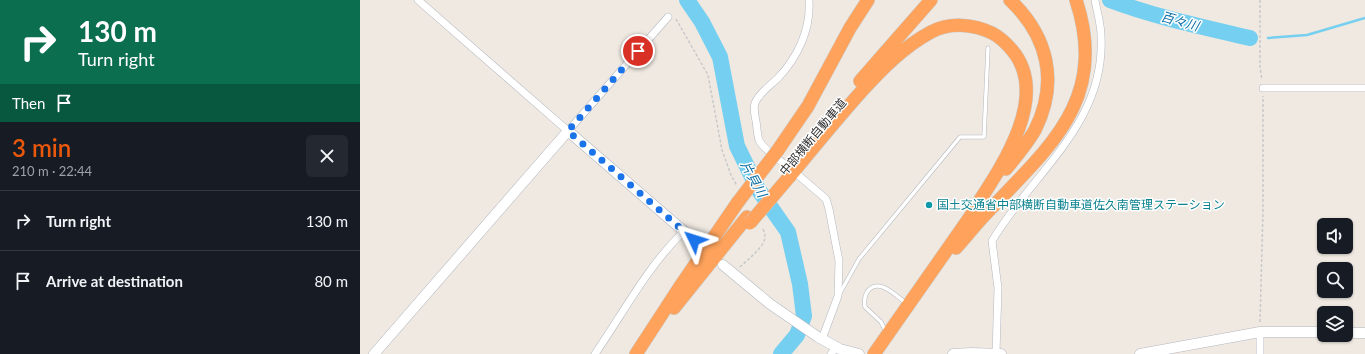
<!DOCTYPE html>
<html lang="en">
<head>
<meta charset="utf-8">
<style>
  :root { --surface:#171b24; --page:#242831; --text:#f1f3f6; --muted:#9ea1a6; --line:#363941; --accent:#ea580c }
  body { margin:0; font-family:Lato,"Noto Sans JP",sans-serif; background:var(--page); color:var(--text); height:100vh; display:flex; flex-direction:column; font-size:15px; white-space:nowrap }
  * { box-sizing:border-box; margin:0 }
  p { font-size:13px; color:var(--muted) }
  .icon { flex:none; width:22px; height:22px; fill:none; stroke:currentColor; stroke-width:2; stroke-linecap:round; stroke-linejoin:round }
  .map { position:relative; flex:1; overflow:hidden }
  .panel { display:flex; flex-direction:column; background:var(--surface); width:360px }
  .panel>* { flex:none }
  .hud { background:#0b6e4f; color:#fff; overflow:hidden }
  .buttons { position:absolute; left:957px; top:218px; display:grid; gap:8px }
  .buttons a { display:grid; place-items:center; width:36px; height:36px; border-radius:6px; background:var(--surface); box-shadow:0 1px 3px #0004; font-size:20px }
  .pin { position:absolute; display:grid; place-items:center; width:34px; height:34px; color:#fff; margin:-17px; border:2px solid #fff; border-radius:50%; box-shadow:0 1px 4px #0007 }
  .me { position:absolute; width:44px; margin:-22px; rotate:311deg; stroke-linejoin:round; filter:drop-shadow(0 0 3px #0008) }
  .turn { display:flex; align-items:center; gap:14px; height:84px; padding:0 12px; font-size:18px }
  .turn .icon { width:52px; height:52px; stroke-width:2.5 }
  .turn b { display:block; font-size:28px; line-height:34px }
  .then { display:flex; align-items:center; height:38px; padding:0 12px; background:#0003; gap:8px; font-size:15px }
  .round { display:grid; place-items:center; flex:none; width:42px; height:42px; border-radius:6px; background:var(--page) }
  .headline { display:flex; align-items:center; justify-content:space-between; height:68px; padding:0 12px }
  h1 { font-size:24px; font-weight:600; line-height:30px; color:var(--accent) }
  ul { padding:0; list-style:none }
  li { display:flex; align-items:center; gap:12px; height:60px; padding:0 12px; border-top:1px solid var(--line) }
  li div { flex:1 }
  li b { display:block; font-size:15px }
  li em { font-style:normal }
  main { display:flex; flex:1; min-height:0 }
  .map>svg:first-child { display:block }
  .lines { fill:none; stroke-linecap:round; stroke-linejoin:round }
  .stream { stroke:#75cff0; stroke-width:2.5 }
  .river { stroke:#75cff0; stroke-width:16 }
  .lane-casing { stroke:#b4b7c1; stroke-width:4.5 }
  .street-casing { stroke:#b4b7c1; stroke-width:8 }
  .secondary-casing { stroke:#b4b7c1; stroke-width:11 }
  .highway-casing { stroke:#c9c9c9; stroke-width:14 }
  .path { stroke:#c9c9c9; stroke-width:1.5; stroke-dasharray:3 2; stroke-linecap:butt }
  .lane { stroke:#fff; stroke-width:3.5 }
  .street { stroke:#fff; stroke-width:7 }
  .secondary { stroke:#fff; stroke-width:10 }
  .highway { stroke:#ffa35c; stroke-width:13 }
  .highway-bridge-casing { stroke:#c9c9c9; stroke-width:14; stroke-linecap:butt }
  .highway-bridge { stroke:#ffa35c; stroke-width:13 }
  .route { stroke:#1a73e8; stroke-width:7; stroke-dasharray:0 12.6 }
  .culture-dot { fill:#0f9aa8; stroke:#fff; stroke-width:1.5 }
  .labels { text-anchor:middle; stroke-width:3; stroke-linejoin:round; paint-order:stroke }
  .street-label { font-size:12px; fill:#2e2e2e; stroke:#fff }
  .culture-label { font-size:12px; fill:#0d838f; stroke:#fff; text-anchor:start }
  .water-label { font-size:13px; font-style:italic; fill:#0d6fa3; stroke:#fff }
</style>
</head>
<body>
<main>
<section class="panel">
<div class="hud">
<div class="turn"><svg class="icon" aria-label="right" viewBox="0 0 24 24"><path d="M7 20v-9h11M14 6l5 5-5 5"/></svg><div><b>130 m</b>Turn right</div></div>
<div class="then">Then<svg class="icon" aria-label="arrive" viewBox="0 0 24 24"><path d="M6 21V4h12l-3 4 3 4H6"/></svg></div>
</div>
<div class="headline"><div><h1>3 min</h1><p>210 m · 22:44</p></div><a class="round"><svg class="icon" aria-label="close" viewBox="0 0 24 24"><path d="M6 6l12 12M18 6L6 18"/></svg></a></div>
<ul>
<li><svg class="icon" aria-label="right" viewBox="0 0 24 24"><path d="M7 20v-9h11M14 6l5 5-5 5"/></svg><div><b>Turn right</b></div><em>130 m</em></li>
<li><svg class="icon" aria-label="arrive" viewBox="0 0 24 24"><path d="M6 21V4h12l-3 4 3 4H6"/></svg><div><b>Arrive at destination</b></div><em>80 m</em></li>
</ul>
</section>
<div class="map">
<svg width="1005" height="354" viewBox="0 0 1005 354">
  <rect width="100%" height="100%" fill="#efe9e1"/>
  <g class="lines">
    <path class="stream" d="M 908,38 L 947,35 L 1005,18"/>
    <path class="river" d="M 327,0 L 342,22 L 360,57 L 377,146 L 398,189 L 428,232 L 440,284 L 444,316 L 437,335 L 421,354
      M 750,0 C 795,17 843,27 890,38"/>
    <g class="lane-casing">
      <path id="lane" d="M 480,293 L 499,259 L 600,137 L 624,137 L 628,48
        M 526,332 L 521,322 L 505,307 C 504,301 504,297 507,292 C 518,276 536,296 546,303"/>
    </g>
    <g class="street-casing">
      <path id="street" d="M 58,0 L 208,131 L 308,17
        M 903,88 L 1005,88
        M 423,163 C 416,157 403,149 399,140 C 397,134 397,127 396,121 C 395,116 393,109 395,103 C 399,93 411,85 418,78 C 438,57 451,29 449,0
        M 438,175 L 466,199 L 469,209 L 479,261 L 478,296 L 462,339
        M 235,354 C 264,312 287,267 324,231
        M 471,354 L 476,347
        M 636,354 L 638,288 L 632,241 C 672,173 746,124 741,36 C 741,24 737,12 735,0
        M 900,354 L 900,332"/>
    </g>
    <g class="secondary-casing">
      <path id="secondary" d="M 363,265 L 410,304 L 458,337 L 480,349 L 499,354
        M 986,333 L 1005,333
        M 14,354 L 208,131 L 334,240
        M 593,354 L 611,353 L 641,354
        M 780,354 L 900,332 L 964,332"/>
    </g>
    <g class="highway-casing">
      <path id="highway" d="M 500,81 L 571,0
        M 418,150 L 448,106 L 490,28 L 508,0
        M 646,169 C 656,157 667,144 675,130 C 699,82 688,36 650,0
        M 430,176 C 453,148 476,120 500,93 C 521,70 543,47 571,32 C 590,22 613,24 632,33 C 640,37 646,43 652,50 C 691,96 641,168 614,209
        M 596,248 C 605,238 613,228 622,218 C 685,150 750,103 716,0
        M 314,308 L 387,217
        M 276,354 L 319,288 L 378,202
        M 514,354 L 619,204"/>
    </g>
    <path class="path" d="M 900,0 L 900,67 L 902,80
      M 316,19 L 348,75 L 362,150 L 371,175 L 377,186
      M 380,267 C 387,260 406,246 405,236 C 405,233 403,229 402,227
      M 900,322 L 903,211 L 903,96"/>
    <use href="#lane" class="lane"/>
    <use href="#street" class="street"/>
    <use href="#secondary" class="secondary"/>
    <use href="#highway" class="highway"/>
    <g class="highway-bridge-casing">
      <path id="highway-bridge" d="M 378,202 L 418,150
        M 390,223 L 430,176"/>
    </g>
    <use href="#highway-bridge" class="highway-bridge"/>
  </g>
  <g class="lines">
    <path class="route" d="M 278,51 L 208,131 L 334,240"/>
  </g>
  <circle class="culture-dot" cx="569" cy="205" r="4"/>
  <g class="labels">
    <g class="street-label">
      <text transform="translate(453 137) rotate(-50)" y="4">中部横断自動車道</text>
    </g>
    <g class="culture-label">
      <text x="577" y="209">国土交通省中部横断自動車道佐久南管理ステーション</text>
    </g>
    <g class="water-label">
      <text transform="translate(820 21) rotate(16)" y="5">百々川</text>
      <text transform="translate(394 179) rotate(61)" y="5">片貝川</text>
    </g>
  </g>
</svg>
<div class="buttons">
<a><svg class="icon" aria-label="sound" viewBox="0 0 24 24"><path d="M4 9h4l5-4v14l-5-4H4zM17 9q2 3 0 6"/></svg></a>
<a><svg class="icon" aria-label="search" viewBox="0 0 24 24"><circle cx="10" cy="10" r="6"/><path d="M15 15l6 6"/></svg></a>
<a><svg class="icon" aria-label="layers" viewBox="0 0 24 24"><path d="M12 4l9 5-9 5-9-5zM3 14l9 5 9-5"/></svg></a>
</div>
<div class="pin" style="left:278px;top:51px;background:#d93025"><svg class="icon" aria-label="arrive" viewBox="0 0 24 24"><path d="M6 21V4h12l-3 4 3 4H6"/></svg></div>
<svg class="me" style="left:334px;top:240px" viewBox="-20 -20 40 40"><path d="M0-17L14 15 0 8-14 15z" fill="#1a73e8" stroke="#fff" stroke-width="4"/></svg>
</div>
</main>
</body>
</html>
